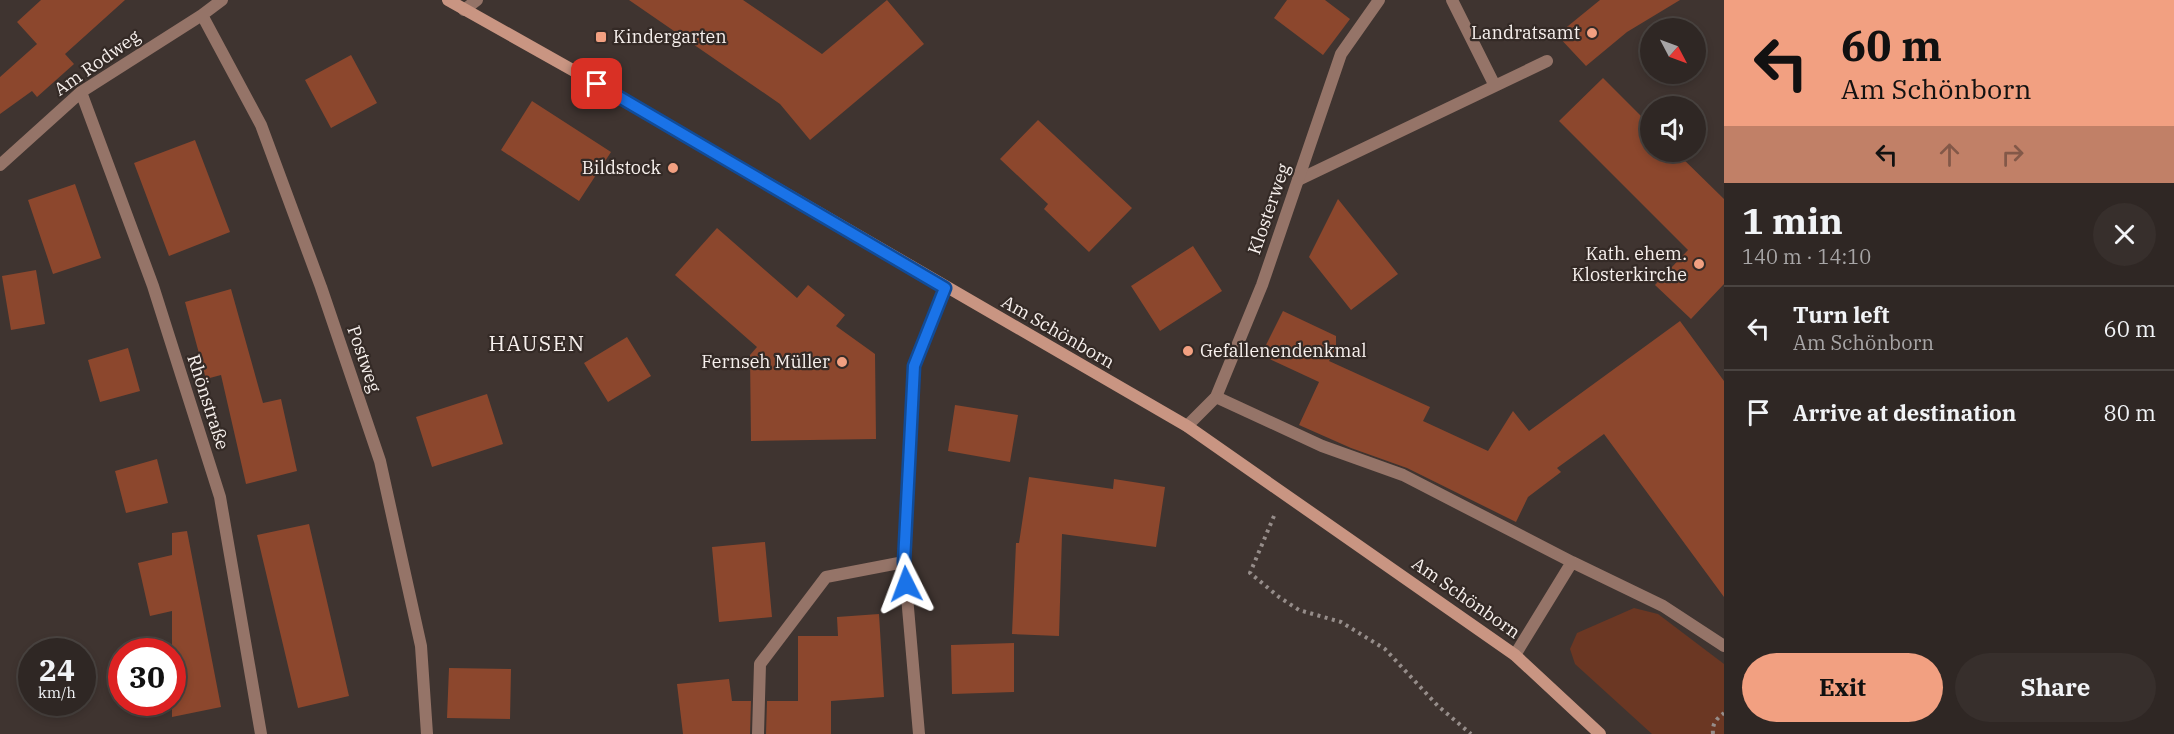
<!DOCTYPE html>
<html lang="en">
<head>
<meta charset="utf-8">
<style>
  :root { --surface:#2f2724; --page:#372f2c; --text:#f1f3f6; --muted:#a7a5a6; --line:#4a4441; --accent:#f2a081 }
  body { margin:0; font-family:"IBM Plex Serif",serif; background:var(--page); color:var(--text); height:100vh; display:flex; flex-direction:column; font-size:22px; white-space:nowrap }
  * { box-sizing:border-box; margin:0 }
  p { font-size:20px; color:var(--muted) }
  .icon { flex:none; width:33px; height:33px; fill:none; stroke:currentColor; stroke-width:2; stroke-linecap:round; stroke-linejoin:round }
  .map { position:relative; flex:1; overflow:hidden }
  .sheet { display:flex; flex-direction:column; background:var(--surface); width:450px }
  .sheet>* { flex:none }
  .hud { background:#f2a081; color:#111; overflow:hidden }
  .needle { width:39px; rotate:131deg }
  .controls { position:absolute; left:1640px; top:18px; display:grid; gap:12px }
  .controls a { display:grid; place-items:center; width:66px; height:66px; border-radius:50%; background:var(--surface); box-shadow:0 3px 9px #0003,0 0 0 2px var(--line); font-size:30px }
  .speed { position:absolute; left:18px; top:638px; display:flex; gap:12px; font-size:30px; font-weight:700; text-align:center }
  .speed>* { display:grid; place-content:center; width:78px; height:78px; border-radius:50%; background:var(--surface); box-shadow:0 3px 9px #0003,0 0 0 2px var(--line); line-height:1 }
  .speed small { font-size:15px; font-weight:400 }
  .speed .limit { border:9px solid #d22; background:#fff; color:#111 }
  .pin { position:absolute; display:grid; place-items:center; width:51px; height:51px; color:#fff; margin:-26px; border-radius:12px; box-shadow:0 3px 9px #0006 }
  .me { position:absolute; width:66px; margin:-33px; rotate:357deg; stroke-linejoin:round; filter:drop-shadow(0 0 4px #0008) }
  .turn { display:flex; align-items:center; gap:21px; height:126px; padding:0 18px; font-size:27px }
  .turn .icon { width:78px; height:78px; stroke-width:2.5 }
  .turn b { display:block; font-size:42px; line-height:51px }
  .lanes { display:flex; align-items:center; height:57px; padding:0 18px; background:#0003; justify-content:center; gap:30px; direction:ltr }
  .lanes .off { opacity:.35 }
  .round { display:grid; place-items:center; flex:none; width:63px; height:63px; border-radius:32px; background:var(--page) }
  .headline { display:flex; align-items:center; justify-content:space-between; height:102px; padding:0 18px }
  h1 { font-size:36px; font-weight:700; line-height:45px }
  .primary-button { display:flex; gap:12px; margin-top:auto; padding:12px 18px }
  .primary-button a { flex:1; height:69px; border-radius:36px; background:var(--accent); color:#111; font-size:24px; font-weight:700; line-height:69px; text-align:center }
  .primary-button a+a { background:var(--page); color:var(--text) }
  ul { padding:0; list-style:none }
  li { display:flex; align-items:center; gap:18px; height:84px; padding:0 18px; border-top:2px solid var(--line) }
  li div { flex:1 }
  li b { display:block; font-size:22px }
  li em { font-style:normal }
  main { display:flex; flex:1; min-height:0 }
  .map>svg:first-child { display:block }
  .green { fill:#6b3723 }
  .building { fill:#8c472d }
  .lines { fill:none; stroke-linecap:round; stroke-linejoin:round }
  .path { stroke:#968d8a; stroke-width:4; stroke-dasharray:3 4.5; stroke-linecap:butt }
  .service { stroke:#957468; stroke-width:12 }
  .minor { stroke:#957468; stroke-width:12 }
  .secondary { stroke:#c99582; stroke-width:12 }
  .route-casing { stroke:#114b97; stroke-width:15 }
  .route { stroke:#1a73e8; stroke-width:10 }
  .poi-dot { fill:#f2a081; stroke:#342a26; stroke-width:2 }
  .labels { text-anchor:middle; stroke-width:4.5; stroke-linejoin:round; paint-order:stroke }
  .poi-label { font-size:18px; fill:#f7f0ed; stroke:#342a26; text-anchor:end }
  .street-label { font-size:18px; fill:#f7f0ed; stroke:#342a26 }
  .quarter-label { font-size:21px; letter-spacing:1.5px; fill:#f7f0ed; stroke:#342a26 }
</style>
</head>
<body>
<main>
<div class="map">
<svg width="1724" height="734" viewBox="0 0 1724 734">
  <rect width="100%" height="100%" fill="#3f3430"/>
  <path class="green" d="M 1634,608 L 1658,614 L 1724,664 L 1724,734 L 1652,734 L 1575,664 L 1570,649 L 1577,633 Z"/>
  <path class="building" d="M 41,0 L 125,0 L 65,54 L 74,64 L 37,97 L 32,91 L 0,114 L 0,77 L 37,44 L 17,22 Z
    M 629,0 L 743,0 L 822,54 L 887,0 L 924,44 L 810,140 L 780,104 Z
    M 1287,0 L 1325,0 L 1350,19 L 1323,55 L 1274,18 Z
    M 1600,0 L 1680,0 L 1627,32 L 1586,66 L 1557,35 Z
    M 351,55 L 377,103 L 331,128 L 305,80 Z
    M 1603,78 L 1650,125 L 1650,152 L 1676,152 L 1724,199 L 1724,284 L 1691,319 L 1655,285 L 1688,250 L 1559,121 Z
    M 532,101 L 611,152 L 579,201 L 501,150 Z
    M 1038,120 L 1132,208 L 1089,252 L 1044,209 L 1048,204 L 1000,159 Z
    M 195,140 L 230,232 L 169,256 L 134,163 Z
    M 75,184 L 101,258 L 53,274 L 28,200 Z
    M 1338,199 L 1398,274 L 1351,310 L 1309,257 Z
    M 717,228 L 797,298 L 808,285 L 845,315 L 836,326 L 875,354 L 876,439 L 751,441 L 750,355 L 757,347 L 675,275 Z
    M 1193,246 L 1222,291 L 1160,331 L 1131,286 Z
    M 36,270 L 45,324 L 11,330 L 2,276 Z
    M 231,289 L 263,403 L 281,399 L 297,471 L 246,484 L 221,375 L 206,379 L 185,302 Z
    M 1283,311 L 1336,336 L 1336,348 L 1329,361 L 1430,407 L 1423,421 L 1488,451 L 1513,411 L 1529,431 L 1680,321 L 1724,381 L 1724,597 L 1604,434 L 1557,468 L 1561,472 L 1528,497 L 1516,522 L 1407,468 L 1351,448 L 1299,425 L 1319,382 L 1261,355 Z
    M 627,337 L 651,376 L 608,402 L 584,363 Z
    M 128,348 L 140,391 L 100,402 L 88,360 Z
    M 487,394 L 503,444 L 432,467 L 416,417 Z
    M 955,405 L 1018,415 L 1010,462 L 948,451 Z
    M 157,459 L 168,503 L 126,513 L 115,471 Z
    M 1029,477 L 1113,489 L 1114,479 L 1165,487 L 1156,547 L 1062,534 L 1059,636 L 1012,634 L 1016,543 L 1019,543 Z
    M 309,524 L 349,696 L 298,708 L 257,535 Z
    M 187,531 L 221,707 L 172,717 L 172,611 L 150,616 L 138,563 L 172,555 L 172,533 Z
    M 765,542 L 772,617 L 719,622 L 712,547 Z
    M 879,614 L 884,697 L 831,701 L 831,734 L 766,734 L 767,701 L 798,701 L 798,636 L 838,636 L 837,617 Z
    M 1014,643 L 1014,692 L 952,694 L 951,645 Z
    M 449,668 L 511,669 L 510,719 L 447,718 Z
    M 729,679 L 732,701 L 751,701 L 750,734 L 683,734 L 677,684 Z"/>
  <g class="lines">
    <path class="path" d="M 1274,516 L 1250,573 L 1279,597 L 1299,610 L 1341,622 L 1385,649 L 1438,706 L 1471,734
      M 1713,734 C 1712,724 1716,719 1724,713"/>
    <path class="service" d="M 1452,0 L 1495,86
      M 1298,180 L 1547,61
      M 1216,397 L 1322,446 L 1403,475 L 1572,562 L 1515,655
      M 1572,562 L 1663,606 L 1724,646"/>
    <path class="minor" d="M 464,10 L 477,0
      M 202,15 L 261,125 L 321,287 L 380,461 L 421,646 L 427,734
      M 81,92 L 153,286 L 220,497 L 261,734
      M 0,165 L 81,92 L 202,15 L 222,0
      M 1187,426 L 1216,397 L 1262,285 L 1341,54 L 1379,0
      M 758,734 L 760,664 L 826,577 L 904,562
      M 919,734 L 904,562 L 914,366 L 946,288"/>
    <path class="secondary" d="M 448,0 L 576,72 L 1187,426 L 1515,655 L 1600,734"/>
  </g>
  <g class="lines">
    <g class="route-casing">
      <path id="route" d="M 597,84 L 945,288 L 914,366 L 904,562 L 906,584"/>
    </g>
    <use href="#route" class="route"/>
  </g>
  <g class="poi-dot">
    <circle cx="1592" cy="33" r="6"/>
    <rect x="595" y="31" width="12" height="12" rx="3"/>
    <circle cx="673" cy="168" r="6"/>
    <circle cx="1699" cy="264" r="6"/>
    <circle cx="1188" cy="351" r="6"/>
    <circle cx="842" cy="362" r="6"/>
  </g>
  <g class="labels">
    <g class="poi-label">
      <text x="1580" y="39">Landratsamt</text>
      <text x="613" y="43" text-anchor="start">Kindergarten</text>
      <text x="661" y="174">Bildstock</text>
      <text x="1687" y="260">Kath. ehem.<tspan x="1687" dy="21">Klosterkirche</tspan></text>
      <text x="1200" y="357" text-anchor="start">Gefallenendenkmal</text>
      <text x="830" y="368">Fernseh Müller</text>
    </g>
    <g class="street-label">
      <text transform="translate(97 63) rotate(-35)" y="6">Am Rodweg</text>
      <text transform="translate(1269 209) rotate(-71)" y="6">Klosterweg</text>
      <text transform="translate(1058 332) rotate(30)" y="6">Am Schönborn</text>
      <text transform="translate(364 359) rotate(71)" y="6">Postweg</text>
      <text transform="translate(208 402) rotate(72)" y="6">Rhönstraße</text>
      <text transform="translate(1466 598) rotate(35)" y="6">Am Schönborn</text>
    </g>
    <g class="quarter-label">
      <text x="537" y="351">HAUSEN</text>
    </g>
  </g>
</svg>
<div class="controls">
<a><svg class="needle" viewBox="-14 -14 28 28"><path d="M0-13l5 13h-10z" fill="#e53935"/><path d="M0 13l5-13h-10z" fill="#a7a5a6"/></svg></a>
<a><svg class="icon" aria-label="sound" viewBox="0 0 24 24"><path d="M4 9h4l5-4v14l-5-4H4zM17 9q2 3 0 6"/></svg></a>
</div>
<div class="speed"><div>24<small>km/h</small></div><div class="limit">30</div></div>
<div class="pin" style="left:597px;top:84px;background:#d93025"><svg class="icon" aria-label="arrive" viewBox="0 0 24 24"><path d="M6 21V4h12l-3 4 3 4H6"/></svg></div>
<svg class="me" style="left:906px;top:584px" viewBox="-20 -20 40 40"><path d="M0-17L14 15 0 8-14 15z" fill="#1a73e8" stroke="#fff" stroke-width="4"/></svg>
</div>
<section class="sheet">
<div class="hud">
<div class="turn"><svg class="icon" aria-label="left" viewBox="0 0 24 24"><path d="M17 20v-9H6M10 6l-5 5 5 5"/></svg><div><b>60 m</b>Am Schönborn</div></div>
<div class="lanes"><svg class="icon" aria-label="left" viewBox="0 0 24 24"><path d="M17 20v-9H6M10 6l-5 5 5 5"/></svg><svg class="icon off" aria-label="ahead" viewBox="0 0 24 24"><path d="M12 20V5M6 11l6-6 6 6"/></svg><svg class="icon off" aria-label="right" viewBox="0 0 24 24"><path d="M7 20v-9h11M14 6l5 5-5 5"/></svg></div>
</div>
<div class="headline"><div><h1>1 min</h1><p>140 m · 14:10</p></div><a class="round"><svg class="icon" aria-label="close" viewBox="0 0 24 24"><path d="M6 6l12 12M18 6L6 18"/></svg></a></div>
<ul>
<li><svg class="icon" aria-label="left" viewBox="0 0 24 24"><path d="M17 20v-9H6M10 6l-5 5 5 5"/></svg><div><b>Turn left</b><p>Am Schönborn</p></div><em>60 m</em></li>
<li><svg class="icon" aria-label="arrive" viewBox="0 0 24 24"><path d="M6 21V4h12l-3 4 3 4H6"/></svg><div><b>Arrive at destination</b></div><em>80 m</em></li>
</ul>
<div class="primary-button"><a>Exit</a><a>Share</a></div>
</section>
</main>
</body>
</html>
